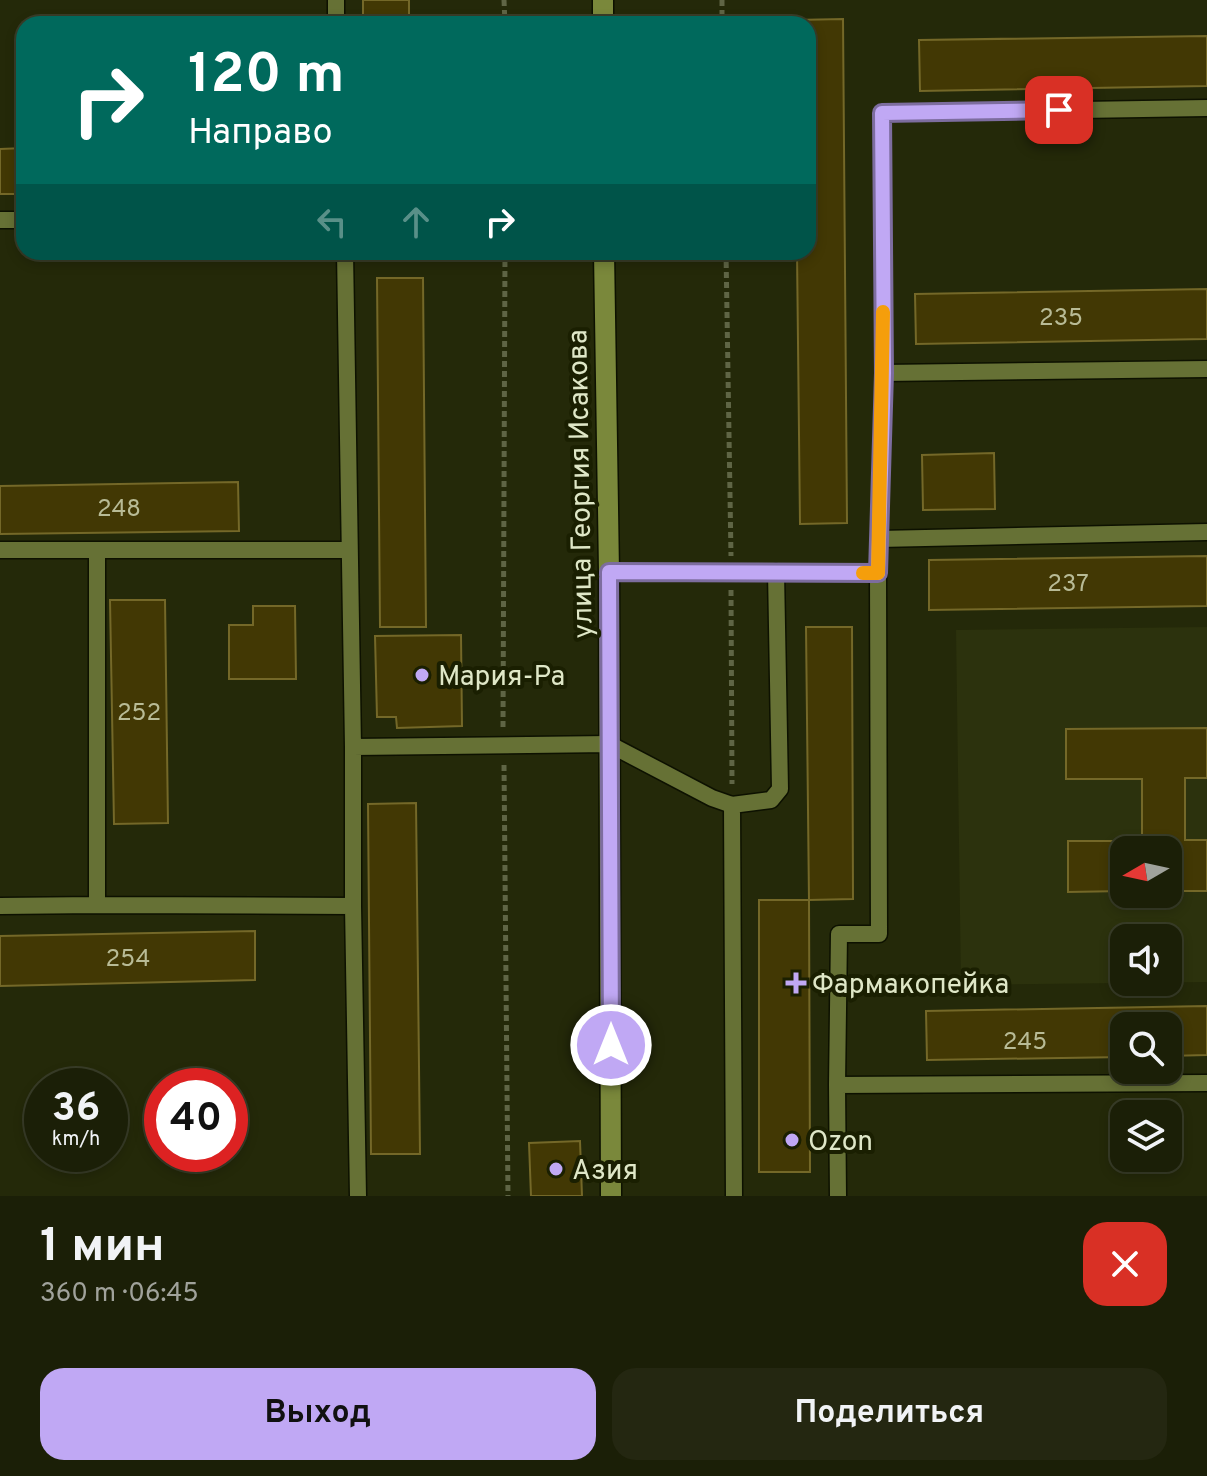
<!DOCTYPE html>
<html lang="ru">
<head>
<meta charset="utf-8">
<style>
  :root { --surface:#1b1f07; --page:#242711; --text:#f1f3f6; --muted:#a0a29b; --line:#393d28; --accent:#c0a8f4 }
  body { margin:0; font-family:Overpass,sans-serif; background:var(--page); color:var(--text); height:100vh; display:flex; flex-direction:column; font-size:30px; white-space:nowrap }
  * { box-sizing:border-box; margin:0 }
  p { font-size:26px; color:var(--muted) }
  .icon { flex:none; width:44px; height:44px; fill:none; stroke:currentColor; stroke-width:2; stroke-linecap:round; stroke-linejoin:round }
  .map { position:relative; height:1196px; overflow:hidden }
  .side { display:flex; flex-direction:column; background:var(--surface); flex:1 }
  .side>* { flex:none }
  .hud { position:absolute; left:16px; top:16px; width:800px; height:244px; border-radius:24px; box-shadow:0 4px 12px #0003,0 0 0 2px var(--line); background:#00695c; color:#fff; overflow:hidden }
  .needle { width:52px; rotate:261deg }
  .buttons { position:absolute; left:1110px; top:836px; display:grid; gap:16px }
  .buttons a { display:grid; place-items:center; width:72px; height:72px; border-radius:16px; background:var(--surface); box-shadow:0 4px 12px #0003,0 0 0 2px var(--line); font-size:40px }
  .speed { position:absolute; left:24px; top:1068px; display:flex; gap:16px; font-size:40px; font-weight:700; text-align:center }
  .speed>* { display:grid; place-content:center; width:104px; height:104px; border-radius:50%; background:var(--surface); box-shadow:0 4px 12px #0003,0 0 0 2px var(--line); line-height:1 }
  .speed small { font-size:20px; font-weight:400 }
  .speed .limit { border:12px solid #d22; background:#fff; color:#111 }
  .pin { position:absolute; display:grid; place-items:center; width:68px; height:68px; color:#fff; margin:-34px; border-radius:16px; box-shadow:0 4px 12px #0006 }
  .me { position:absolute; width:88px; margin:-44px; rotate:0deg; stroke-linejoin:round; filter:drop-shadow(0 0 6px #0008) }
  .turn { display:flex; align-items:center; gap:28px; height:168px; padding:0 40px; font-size:36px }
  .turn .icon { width:104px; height:104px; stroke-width:2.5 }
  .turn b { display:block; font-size:56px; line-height:68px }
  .lanes { display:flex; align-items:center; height:76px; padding:0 40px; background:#0003; justify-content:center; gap:40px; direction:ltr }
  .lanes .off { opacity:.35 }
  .round { display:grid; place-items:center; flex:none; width:84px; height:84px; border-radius:24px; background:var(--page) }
  .overview { display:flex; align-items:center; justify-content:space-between; height:136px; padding:0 40px }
  h1 { font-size:48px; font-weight:700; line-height:60px }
  .button { display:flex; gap:16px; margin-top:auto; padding:16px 40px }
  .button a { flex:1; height:92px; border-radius:24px; background:var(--accent); color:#111; font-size:32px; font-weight:700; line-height:92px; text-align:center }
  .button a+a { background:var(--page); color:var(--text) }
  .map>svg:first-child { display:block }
  .built { fill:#2c320d; fill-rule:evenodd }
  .building { fill:#423804; stroke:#746828; stroke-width:2 }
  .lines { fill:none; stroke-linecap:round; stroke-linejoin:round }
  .lane-casing { stroke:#0d1100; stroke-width:19 }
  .secondary-casing { stroke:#0d1100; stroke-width:23 }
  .path { stroke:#5f6545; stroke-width:5; stroke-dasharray:6 4; stroke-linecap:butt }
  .lane { stroke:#667135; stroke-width:16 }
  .secondary { stroke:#7a883b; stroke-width:20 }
  .route-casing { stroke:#7d6d9f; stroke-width:20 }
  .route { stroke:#c0a8f4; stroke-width:14 }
  .slow { stroke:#f59e0b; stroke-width:14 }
  .poi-dot { fill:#c0a8f4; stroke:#1a1f01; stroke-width:3 }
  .labels { text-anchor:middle; stroke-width:8; stroke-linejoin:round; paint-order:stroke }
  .number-label { font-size:24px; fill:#b8bb96 }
  .street-label { font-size:28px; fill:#dfe7c7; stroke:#1a1f01 }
  .poi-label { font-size:28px; fill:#dfe7c7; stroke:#1a1f01; text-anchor:start }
</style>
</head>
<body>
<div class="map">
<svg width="1207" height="1196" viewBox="0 0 1207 1196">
  <rect width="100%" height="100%" fill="#242909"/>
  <path class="built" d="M 1207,627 L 1207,982 L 961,985 L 956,630 ZM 1124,850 L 1168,850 L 1168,894 L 1124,894 ZM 1124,938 L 1168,938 L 1168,982 L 1124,982 Z"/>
  <path class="building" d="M 363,0 L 409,0 L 409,24 L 363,24 Z
    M 843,19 L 847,523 L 800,524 L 797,252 L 808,252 L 808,24 L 795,24 L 795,20 Z
    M 1207,36 L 1207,86 L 920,91 L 919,40 Z
    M 24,148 L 24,194 L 0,194 L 0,149 Z
    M 377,278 L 423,278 L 426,627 L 380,627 Z
    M 1207,289 L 1207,339 L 916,344 L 915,294 Z
    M 994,453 L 995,509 L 923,510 L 922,455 Z
    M 238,482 L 239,531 L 0,534 L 0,486 Z
    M 1207,556 L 1207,606 L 929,610 L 929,560 Z
    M 110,600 L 165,600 L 168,823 L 114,824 Z
    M 253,606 L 295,606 L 296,679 L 229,679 L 229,625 L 253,625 Z
    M 806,627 L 852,627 L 853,899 L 809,900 Z
    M 461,635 L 462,726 L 397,728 L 396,717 L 377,717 L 375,636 Z
    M 1207,728 L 1207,778 L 1185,778 L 1185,840 L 1207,840 L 1207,891 L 1168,891 L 1168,850 L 1124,850 L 1124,891 L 1068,892 L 1068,841 L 1142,841 L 1142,779 L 1066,779 L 1066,729 Z
    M 416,803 L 420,1154 L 371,1154 L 368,804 Z
    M 759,900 L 809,900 L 810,1172 L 759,1172 Z
    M 255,931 L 255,980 L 0,986 L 0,936 Z
    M 1207,1006 L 1207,1055 L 1168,1056 L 1168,1026 L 1124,1026 L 1124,1057 L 927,1060 L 926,1011 Z
    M 580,1141 L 582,1196 L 531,1196 L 529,1143 Z"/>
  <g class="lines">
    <g class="lane-casing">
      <path id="lane" d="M 336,0 L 336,24
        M 1207,108 L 882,113 L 884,373 L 878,573 L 879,934 L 839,934 L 837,1085 L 1207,1083
        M 0,220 L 24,220
        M 345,252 L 353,747 L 609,744 L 712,798 L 732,805
        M 884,373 L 1207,369
        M 879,539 L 1207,532
        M 0,550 L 97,550
        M 349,550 L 97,550 L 97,905 L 353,906 L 353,747
        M 609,572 L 878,573
        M 0,906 L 97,905
        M 353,906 L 358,1196
        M 837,1085 L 838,1196
        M 734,1196 L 732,805 L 771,800 L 780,789 L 776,572"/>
    </g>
    <g class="secondary-casing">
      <path id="secondary" d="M 603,0 L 603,24
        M 604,252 L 609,572 L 611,1196"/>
    </g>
    <path class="path" d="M 504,0 L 505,24
      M 722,0 L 722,24
      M 726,252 L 731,556
      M 731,590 L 732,784
      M 503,727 L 505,252
      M 504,765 L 508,1196"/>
    <use href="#lane" class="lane"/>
    <use href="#secondary" class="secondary"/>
  </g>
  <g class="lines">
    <g class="route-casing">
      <path id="route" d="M 611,1045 L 609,572 L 878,573 L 884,373 L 882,113 L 1059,110"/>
    </g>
    <use href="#route" class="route"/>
    <path class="slow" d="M 863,573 L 878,573 L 883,312"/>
  </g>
  <g class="poi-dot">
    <circle cx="422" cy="675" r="8"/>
    <path d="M792 971h8v8h8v8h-8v8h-8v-8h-8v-8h8z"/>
    <circle cx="792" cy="1140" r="8"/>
    <circle cx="556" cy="1169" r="8"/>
  </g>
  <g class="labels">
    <g class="number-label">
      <text x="1061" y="325">235</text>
      <text x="119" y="516">248</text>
      <text x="1068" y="591">237</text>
      <text x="139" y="720">252</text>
      <text x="128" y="966">254</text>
      <text x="1025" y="1049">245</text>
    </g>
    <g class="street-label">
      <text transform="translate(579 484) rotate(-91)" y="10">улица Георгия Исакова</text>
    </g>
    <g class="poi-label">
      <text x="438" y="685">Мария-Ра</text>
      <text x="812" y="993">Фармакопейка</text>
      <text x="808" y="1150">Ozon</text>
      <text x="572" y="1179">Азия</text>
    </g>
  </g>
</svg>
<div class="buttons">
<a><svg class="needle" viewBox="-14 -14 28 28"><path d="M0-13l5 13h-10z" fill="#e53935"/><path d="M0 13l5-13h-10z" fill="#a0a29b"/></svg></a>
<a><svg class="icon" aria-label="sound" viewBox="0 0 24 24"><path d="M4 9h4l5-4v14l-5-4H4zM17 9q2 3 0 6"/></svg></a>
<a><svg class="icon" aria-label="search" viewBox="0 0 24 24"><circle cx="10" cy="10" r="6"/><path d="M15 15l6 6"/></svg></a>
<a><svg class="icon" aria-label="layers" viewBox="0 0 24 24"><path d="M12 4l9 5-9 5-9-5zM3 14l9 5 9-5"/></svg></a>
</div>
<div class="speed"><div>36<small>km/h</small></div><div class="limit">40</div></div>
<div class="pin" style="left:1059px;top:110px;background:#d93025"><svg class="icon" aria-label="arrive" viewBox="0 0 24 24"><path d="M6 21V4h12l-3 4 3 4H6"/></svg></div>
<svg class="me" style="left:611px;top:1045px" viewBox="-20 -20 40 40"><circle r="17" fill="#c0a8f4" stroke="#fff" stroke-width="3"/><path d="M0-11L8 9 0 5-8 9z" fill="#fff"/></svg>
<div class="hud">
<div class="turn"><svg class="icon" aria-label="right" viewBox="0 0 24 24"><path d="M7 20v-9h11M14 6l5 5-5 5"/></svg><div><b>120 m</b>Направо</div></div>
<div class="lanes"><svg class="icon off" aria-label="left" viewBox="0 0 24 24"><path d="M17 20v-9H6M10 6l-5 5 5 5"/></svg><svg class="icon off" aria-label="ahead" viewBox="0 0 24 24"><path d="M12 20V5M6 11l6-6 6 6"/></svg><svg class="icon" aria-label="right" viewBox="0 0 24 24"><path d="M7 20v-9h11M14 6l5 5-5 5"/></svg></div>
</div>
</div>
<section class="side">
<div class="overview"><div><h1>1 мин</h1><p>360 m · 06:45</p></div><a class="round" style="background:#d93025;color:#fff"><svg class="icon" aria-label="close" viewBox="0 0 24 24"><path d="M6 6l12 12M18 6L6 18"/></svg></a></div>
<div class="button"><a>Выход</a><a>Поделиться</a></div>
</section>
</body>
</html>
